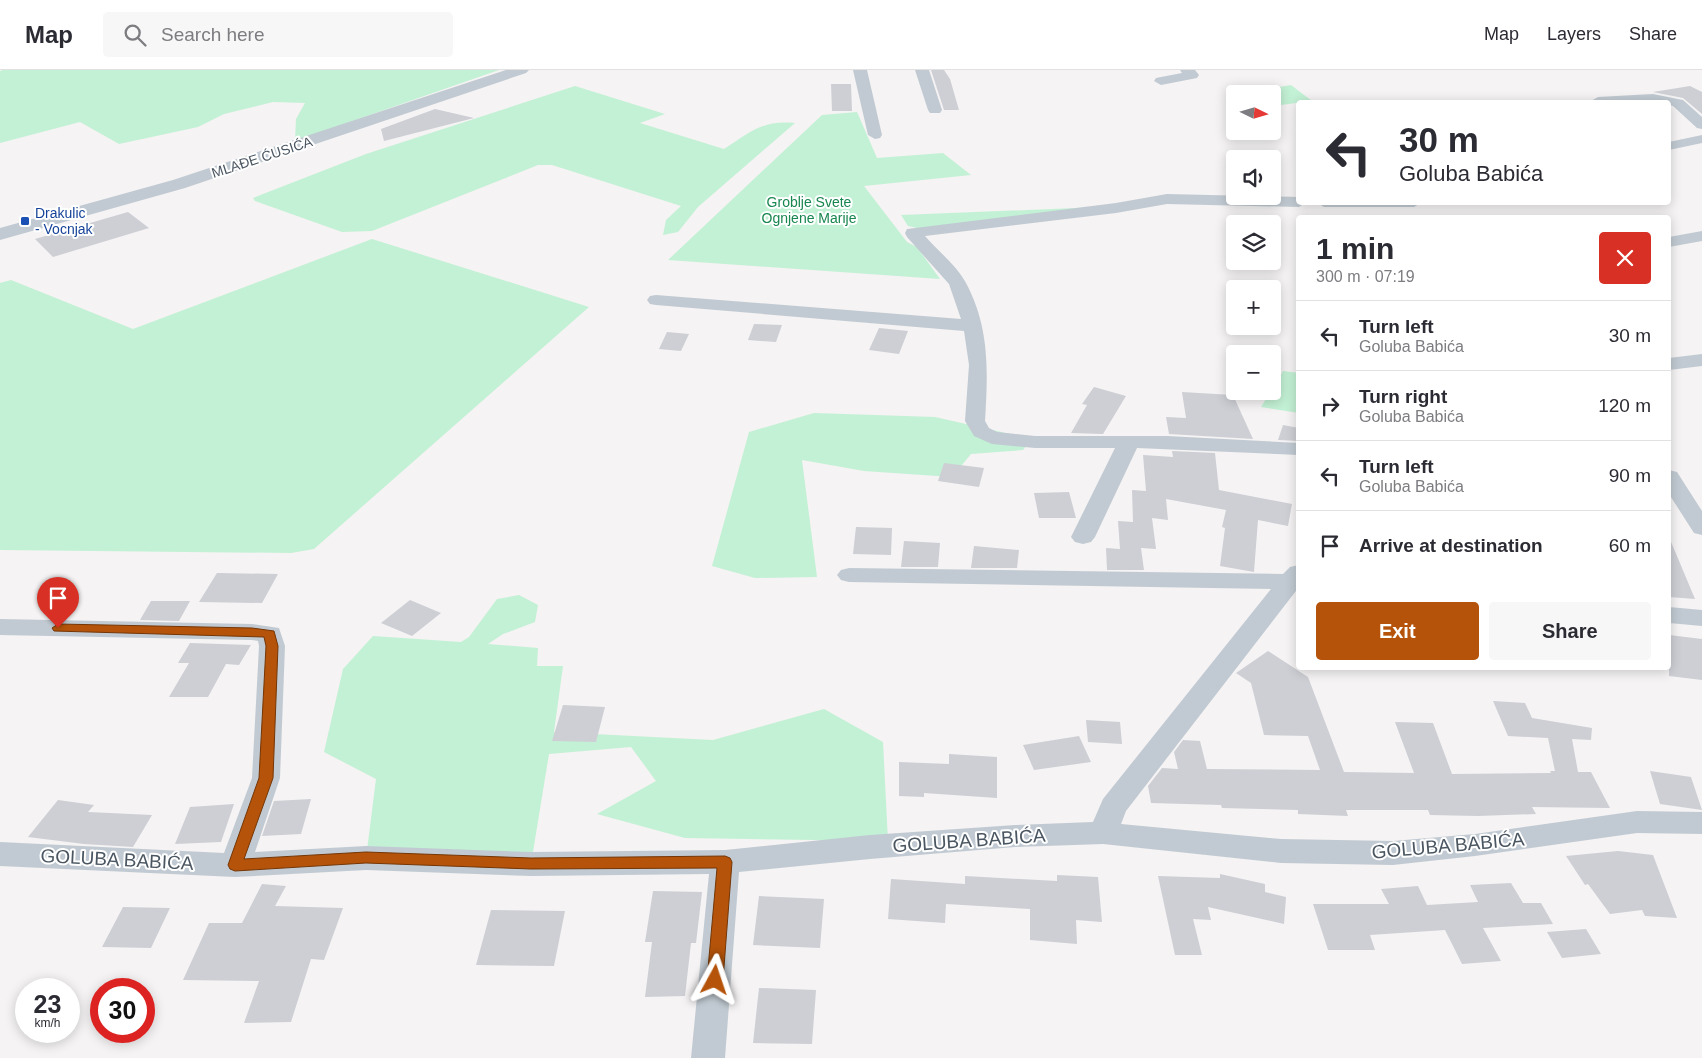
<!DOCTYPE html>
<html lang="en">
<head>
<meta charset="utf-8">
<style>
  :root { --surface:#fff; --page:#f7f7f7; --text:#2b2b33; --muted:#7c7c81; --line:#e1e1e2; --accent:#b45309 }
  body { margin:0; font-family:Arial,sans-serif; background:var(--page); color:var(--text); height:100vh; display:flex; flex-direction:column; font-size:19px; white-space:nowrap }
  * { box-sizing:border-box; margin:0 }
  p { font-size:16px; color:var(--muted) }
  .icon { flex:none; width:28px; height:28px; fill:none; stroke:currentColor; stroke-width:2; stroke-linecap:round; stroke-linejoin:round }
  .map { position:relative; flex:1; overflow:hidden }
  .drawer { position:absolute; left:1296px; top:145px; width:375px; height:455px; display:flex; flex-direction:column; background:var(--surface); border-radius:5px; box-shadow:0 2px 12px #0003 }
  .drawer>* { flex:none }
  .hud { position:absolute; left:1296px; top:30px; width:375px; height:105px; border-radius:5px; box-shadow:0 2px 12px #0003; background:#fff; color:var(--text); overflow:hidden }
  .needle { width:32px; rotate:95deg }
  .fabs { position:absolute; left:1226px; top:15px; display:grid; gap:10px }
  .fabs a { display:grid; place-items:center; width:55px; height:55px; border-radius:5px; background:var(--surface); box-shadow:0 2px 12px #0003; font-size:25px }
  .speed { position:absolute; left:15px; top:908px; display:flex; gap:10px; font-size:25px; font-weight:700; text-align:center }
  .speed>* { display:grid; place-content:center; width:65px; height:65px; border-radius:50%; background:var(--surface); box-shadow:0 2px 12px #0003; line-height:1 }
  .speed small { font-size:12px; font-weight:400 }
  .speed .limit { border:8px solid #d22; background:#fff; color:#111 }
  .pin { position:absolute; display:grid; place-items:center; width:42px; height:42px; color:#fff; margin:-51px -21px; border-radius:50% 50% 50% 0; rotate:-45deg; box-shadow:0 0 5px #0007 }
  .pin .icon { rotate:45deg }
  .me { position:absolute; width:55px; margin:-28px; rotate:5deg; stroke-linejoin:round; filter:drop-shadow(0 0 4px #0008) }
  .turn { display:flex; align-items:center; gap:18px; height:105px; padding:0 20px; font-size:22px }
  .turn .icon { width:65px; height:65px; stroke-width:2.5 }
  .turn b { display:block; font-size:35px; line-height:42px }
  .round { display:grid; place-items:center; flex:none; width:52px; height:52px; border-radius:5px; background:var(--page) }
  .summary { display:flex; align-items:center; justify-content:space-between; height:85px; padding:0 20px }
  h1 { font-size:30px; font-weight:700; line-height:38px }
  .cta { display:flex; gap:10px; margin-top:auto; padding:10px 20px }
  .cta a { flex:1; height:58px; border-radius:5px; background:var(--accent); color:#fff; font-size:20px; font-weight:700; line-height:58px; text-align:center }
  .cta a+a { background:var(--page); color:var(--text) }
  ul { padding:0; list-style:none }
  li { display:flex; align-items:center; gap:15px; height:70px; padding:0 20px; border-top:1px solid var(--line) }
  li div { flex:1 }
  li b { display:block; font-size:19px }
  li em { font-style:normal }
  header { display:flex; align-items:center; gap:30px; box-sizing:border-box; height:70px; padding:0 25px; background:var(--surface); border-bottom:1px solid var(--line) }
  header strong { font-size:24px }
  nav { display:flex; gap:28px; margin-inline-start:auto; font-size:18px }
  .search { width:350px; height:45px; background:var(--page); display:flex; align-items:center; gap:12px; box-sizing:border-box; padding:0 18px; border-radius:5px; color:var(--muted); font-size:19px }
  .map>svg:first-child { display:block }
  .green { fill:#c3f1d5 }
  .building { fill:#cdcfd5 }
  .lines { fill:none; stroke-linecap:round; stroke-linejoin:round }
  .minor { fill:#c1cad2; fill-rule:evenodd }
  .tertiary { fill:#c1cad2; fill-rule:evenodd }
  .route { fill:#b45309; stroke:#753606 }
  .transit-dot { fill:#1a4fb4; stroke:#fff; stroke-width:2 }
  .labels { text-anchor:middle; stroke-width:4; stroke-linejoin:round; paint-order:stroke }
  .far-street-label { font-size:14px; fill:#4a5661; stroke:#fff }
  .far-park-label { font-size:14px; fill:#17864f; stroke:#fff }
  .far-transit-label { font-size:14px; fill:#164399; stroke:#fff; text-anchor:start }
  .near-street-label { font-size:19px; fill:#4a5661; stroke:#fff }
</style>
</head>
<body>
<header>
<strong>Map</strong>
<div class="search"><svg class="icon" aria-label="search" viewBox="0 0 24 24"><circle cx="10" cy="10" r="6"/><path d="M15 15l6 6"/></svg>Search here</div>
<nav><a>Map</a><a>Layers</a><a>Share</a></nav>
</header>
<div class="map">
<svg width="1702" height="988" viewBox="0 0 1702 988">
  <rect width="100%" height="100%" fill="#f5f3f3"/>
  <path class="green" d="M 499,0 L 295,71 L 296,49 L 305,33 L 273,32 L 224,44 L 198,57 L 119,74 L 80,52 L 0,73 L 0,1 L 3,0 Z
    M 1291,15 L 1312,31 L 1273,36 L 1272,24 L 1236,24 Z
    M 575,16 L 665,44 L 640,53 L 724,79 C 750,62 762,50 795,53 L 698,137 L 678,162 L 663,165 L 666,150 L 681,136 L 552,95 L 538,95 L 372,161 L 342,162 L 255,131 L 253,128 L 366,84 Z
    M 857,42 L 877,88 L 943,83 L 971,105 L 864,116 L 907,172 L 917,177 L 940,209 L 668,190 L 822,45 Z
    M 1100,137 L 926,160 L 908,156 L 901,145 Z
    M 372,169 L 589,237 L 314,479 L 291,483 L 0,480 L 0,213 L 11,210 L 133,259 Z
    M 1283,301 L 1299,303 L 1299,343 L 1261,337 Z
    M 814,343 L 935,347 L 1032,369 L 1023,380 L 971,384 L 952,407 L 864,401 L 802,390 L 817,507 L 755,508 L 712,496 L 749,362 Z
    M 519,525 L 538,535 L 535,552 L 503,564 L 488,574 L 538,578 L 537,596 L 563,596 L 554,662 L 713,670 L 824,639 L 883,672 L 888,771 L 685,768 L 597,744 L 656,711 L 631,677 L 549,684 L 531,794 L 366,788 L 376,709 L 324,682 L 343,599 L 373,566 L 461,572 L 469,567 L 497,529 Z"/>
  <path class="building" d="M 931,0 L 944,0 L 950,9 L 959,40 L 944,40 Z
    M 831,14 L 851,14 L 852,41 L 832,41 Z
    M 1690,16 L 1702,22 L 1702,44 L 1683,28 L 1653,22 Z
    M 435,39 L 474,48 L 384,71 L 381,59 Z
    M 128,142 L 149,158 L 53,187 L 35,169 Z
    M 754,254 L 782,255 L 776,272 L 748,270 Z
    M 879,258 L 908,261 L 899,284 L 869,280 Z
    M 667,262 L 689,264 L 681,281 L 659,279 Z
    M 1094,317 L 1126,326 L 1103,364 L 1071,363 L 1087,335 L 1082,334 Z
    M 1182,322 L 1233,325 L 1253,369 L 1169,364 L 1166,347 L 1186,348 Z
    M 1283,355 L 1299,358 L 1299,371 L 1278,370 Z
    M 1172,381 L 1215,383 L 1219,420 L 1292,434 L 1288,456 L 1258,450 L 1254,502 L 1220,496 L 1225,458 L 1222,457 L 1226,440 L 1166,429 L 1168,450 L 1152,448 L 1156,479 L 1141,478 L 1144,500 L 1107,500 L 1106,478 L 1120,479 L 1118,451 L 1133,452 L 1132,420 L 1146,421 L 1143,385 L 1173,387 Z
    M 944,393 L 984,398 L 979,417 L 938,411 Z
    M 1069,422 L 1076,448 L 1039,448 L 1034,423 Z
    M 856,457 L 892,458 L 891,485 L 853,484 Z
    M 1669,467 L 1695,529 L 1669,527 Z
    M 904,471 L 940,473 L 938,497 L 901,497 Z
    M 974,476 L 1019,480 L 1017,498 L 971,498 Z
    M 217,503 L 278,504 L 262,533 L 199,532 Z
    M 410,530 L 441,543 L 412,566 L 381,553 Z
    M 151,531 L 190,531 L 179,551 L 140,550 Z
    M 1669,565 L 1702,569 L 1702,610 L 1669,606 Z
    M 190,573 L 251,575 L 239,595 L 226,594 L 208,627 L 169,627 L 189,593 L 178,593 Z
    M 1268,581 L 1308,607 L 1344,702 L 1414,703 L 1395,652 L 1433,653 L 1452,704 L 1551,703 L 1550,701 L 1555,701 L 1548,668 L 1508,666 L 1493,631 L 1525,633 L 1532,648 L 1592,658 L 1591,670 L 1572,669 L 1578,702 L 1591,702 L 1610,738 L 1532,737 L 1536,744 L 1478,746 L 1430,745 L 1428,740 L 1346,740 L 1348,746 L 1298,744 L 1298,740 L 1222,738 L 1221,735 L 1151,733 L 1148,716 L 1162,698 L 1178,699 L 1174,682 L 1183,670 L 1200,671 L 1207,699 L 1320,700 L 1308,666 L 1264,665 L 1251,613 L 1236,603 Z
    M 563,635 L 605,637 L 596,672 L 552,671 Z
    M 1086,650 L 1120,652 L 1122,674 L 1088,672 Z
    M 1079,666 L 1091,692 L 1034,700 L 1023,675 Z
    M 949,684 L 997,687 L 997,728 L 924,723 L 924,727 L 899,726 L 899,692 L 949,694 Z
    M 1650,701 L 1691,707 L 1702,740 L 1660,734 Z
    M 311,729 L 301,764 L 262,766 L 274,731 Z
    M 58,730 L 94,735 L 88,742 L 152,745 L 133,777 L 84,774 L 28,767 Z
    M 234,734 L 221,772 L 175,774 L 190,737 Z
    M 1618,781 L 1653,785 L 1677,848 L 1645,846 L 1642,840 L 1610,844 L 1588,814 L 1585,815 L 1566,786 Z
    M 1220,804 L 1265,814 L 1265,822 L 1286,827 L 1284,854 L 1208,837 L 1211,850 L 1193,849 L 1202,885 L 1175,885 L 1158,806 L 1220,808 Z
    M 1057,805 L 1098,807 L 1102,852 L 1076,850 L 1077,874 L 1030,870 L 1030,839 L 946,834 L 945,853 L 888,849 L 891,809 L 965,814 L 965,806 L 1057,811 Z
    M 1511,813 L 1523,833 L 1541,833 L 1553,854 L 1483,858 L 1501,891 L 1462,894 L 1445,860 L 1370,865 L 1375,880 L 1328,880 L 1313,834 L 1389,834 L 1381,819 L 1418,816 L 1427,835 L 1478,832 L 1470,815 Z
    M 262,814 L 286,816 L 275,836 L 343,838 L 324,890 L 311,889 L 291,952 L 244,953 L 259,911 L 183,910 L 209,853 L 242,853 Z
    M 653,821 L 702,822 L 696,873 L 691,873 L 685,926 L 645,927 L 652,872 L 645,872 Z
    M 759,826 L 824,829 L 820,878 L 753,875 Z
    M 123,837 L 170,838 L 151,878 L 102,877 Z
    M 491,840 L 565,841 L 554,896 L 476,895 Z
    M 1586,859 L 1601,884 L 1562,888 L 1547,862 Z
    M 759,918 L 816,920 L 812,974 L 753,973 Z"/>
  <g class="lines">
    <path class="minor" d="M 853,0 L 867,0 L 882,65 L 880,68 L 875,69 L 868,65 Z
      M 915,0 L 929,0 L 942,40 L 940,43 L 930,43 L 928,40 Z
      M 1180,0 L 1195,0 L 1199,5 L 1197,8 L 1161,15 L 1154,11 L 1156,8 L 1182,3 Z
      M 1653,24 L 1683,30 L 1702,47 L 1702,59 L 1697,58 L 1673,36 L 1669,35 L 1669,32 L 1591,31 L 1598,27 Z
      M 1702,65 L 1702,73 L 1669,80 L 1669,72 Z
      M 1167,124 L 1299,127 L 1299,132 L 1307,132 L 1299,137 L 1167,134 L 1116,143 L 925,166 C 938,181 957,196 966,213 C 990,258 988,302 985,351 L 989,358 L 997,362 L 1035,366 L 1167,366 L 1299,373 L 1299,385 L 1137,378 L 1095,467 L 1091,472 L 1083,474 L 1075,472 L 1071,467 L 1115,378 L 1035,378 L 992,374 L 974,366 L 965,351 L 969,295 L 964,261 L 656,235 L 650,234 L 647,230 L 650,226 L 656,225 L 961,249 L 949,214 L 907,167 L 905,163 L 907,159 L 1116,133 Z
      M 1316,132 L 1422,132 L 1414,137 L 1324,137 Z
      M 1702,161 L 1702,171 L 1669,177 L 1669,167 Z
      M 1702,284 L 1702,296 L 1669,300 L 1669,288 Z
      M 1669,400 L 1677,402 L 1702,441 L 1702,465 L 1694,463 L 1669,424 Z
      M 1299,495 L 1299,517 L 1126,741 L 1121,754 L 1281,769 L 1393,771 L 1475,764 L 1637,741 L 1702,742 L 1702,764 L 1637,763 L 1475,786 L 1393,795 L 1281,793 L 1103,774 L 1015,777 L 870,789 L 739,802 L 725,988 L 691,988 L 709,804 L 531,806 L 366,800 L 235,807 L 0,796 L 0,772 L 224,783 L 252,708 L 259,576 L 258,571 L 252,570 L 0,565 L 0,549 L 252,554 L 279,558 L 285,576 L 280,708 L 255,782 L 366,776 L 531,782 L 725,780 L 870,765 L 1015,755 L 1093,752 L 1103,729 L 1271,519 L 849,512 L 841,510 L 837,505 L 841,500 L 849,498 L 1283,504 L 1290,497 Z
      M 1669,537 L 1702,540 L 1702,556 L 1669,553 Z"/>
    <path class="tertiary" d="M 506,0 L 529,0 L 526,3 L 185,118 L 0,170 L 0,158 L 173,110 Z"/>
  </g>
  <path class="route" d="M 58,554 L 252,558 L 274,561 L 278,576 L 273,708 L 244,789 L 366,782 L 531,788 L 725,786 L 730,788 L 732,792 L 723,910 L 720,914 L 715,916 L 709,914 L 707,910 L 717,798 L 531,799 L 366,793 L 235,801 L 230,799 L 228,795 L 259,708 L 266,576 L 264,567 L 54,561 L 52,558 Z"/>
  <rect class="transit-dot" x="20" y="146" width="10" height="10" rx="2.5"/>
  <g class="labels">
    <g class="far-street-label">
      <text transform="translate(262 87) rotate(-18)" y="5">MLAĐE ĆUSIĆA</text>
    </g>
    <g class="far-park-label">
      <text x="809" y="137">Groblje Svete<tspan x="809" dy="16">Ognjene Marije</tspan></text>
    </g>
    <g class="far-transit-label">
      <text x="35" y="148">Drakulic<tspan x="35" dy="16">- Vocnjak</tspan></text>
    </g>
    <g class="near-street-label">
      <text transform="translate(969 770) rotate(-4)" y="7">GOLUBA BABIĆA</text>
      <text transform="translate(1448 775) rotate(-5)" y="7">GOLUBA BABIĆA</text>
      <text transform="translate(117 789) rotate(3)" y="7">GOLUBA BABIĆA</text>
    </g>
  </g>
</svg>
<div class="fabs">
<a><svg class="needle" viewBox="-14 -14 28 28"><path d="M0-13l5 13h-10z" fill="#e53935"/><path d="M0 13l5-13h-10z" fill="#7c7c81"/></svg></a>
<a><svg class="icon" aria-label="sound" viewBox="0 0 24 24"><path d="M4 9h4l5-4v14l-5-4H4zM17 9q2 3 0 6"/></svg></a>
<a><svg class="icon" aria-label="layers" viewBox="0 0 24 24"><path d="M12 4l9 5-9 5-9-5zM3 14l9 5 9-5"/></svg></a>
<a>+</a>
<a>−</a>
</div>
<div class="speed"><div>23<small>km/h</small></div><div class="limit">30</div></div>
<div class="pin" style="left:58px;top:558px;background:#d93025"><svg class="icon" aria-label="arrive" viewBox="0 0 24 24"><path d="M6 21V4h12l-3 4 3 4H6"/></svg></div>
<svg class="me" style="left:715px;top:910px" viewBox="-20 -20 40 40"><path d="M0-17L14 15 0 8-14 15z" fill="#b45309" stroke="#fff" stroke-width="4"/></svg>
<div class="hud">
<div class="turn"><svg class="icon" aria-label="left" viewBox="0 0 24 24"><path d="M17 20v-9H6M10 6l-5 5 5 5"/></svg><div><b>30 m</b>Goluba Babića</div></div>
</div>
<section class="drawer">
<div class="summary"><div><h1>1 min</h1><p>300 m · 07:19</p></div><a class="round" style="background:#d93025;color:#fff"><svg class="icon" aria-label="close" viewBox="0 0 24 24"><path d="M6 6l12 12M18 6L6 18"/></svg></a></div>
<ul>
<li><svg class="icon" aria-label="left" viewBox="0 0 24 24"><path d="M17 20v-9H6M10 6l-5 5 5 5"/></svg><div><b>Turn left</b><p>Goluba Babića</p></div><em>30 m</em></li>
<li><svg class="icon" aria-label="right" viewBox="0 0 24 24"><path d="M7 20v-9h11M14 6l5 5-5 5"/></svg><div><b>Turn right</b><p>Goluba Babića</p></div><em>120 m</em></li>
<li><svg class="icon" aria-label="left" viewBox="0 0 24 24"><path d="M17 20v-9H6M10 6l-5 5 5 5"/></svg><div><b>Turn left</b><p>Goluba Babića</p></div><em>90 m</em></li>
<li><svg class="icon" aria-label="arrive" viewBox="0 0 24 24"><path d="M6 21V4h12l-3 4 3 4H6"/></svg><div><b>Arrive at destination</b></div><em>60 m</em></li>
</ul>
<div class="cta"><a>Exit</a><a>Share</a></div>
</section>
</div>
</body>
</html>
